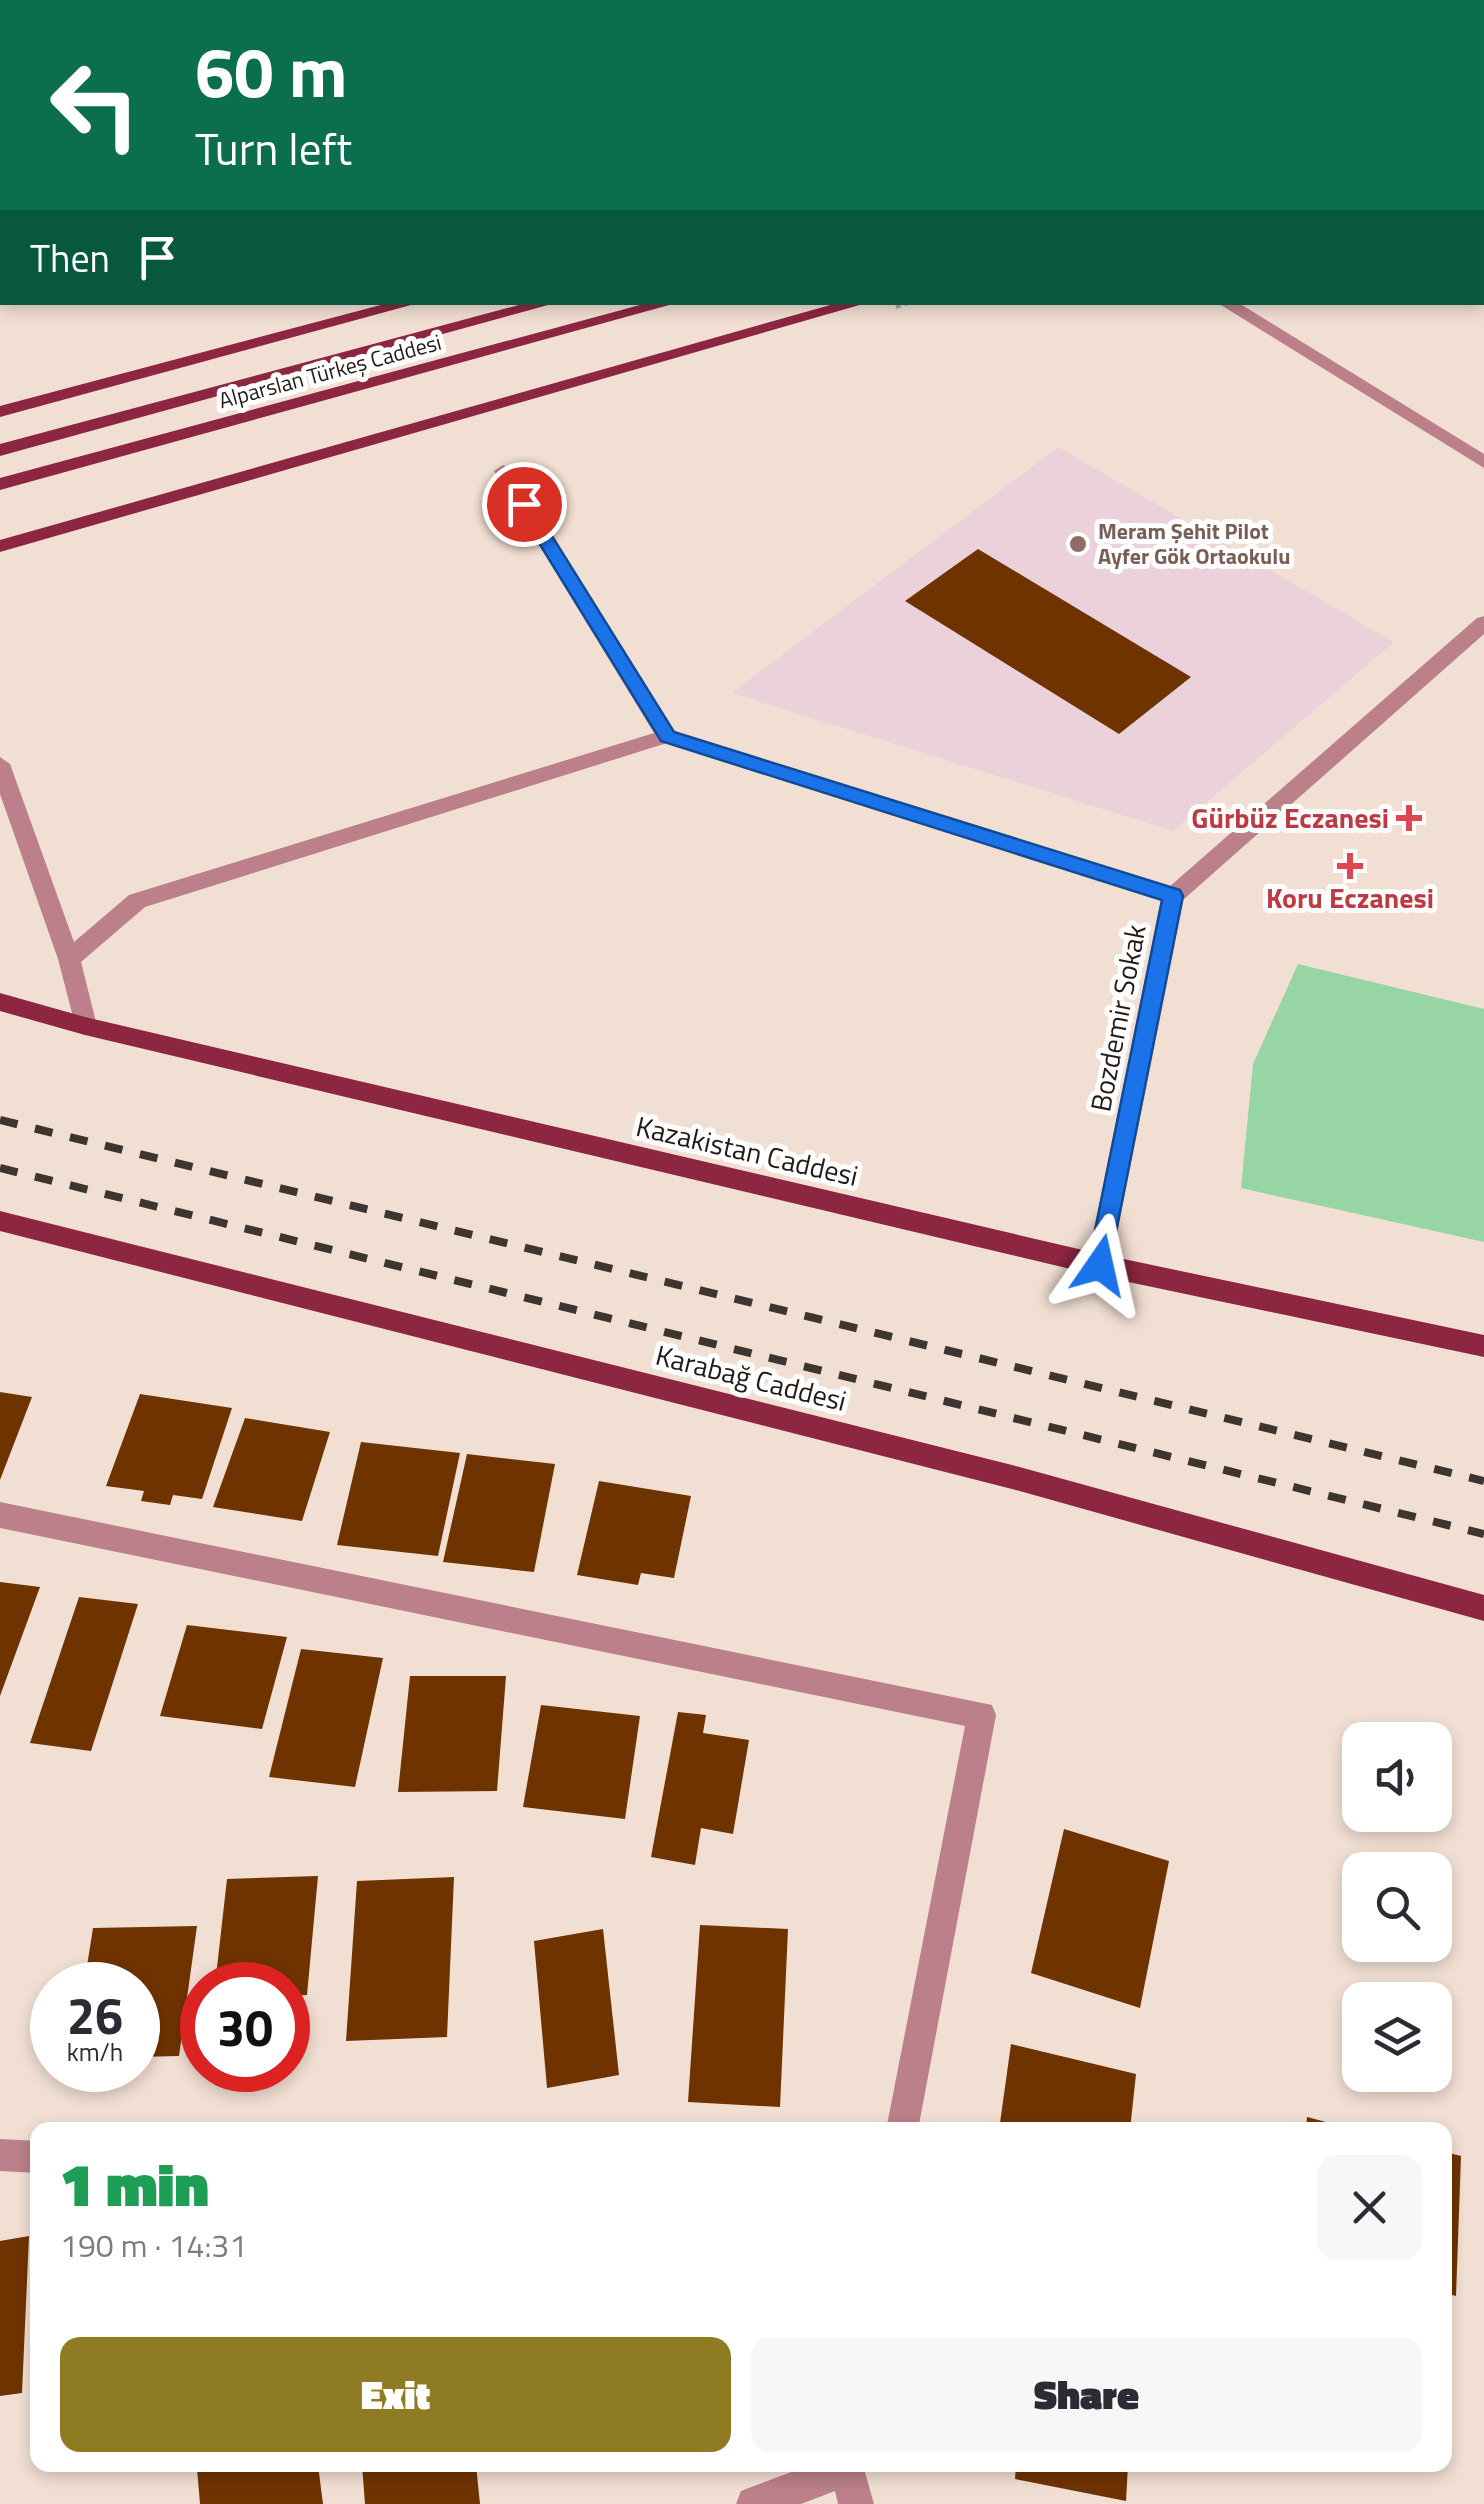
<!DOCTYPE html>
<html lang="en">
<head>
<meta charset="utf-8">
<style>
  :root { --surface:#fff; --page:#f7f7f7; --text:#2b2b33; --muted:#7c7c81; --accent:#8f7b21 }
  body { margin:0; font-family:"Titillium Web",sans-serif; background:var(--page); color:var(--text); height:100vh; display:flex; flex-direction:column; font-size:38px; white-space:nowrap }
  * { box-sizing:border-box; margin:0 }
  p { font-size:32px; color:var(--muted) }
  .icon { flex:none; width:55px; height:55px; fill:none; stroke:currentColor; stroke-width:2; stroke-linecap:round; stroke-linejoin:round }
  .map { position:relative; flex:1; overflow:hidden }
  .sheet { position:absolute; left:30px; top:2122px; width:1422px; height:350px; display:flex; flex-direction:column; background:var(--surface); border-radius:20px; box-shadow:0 5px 15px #0003 }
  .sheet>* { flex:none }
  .top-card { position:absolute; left:0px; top:0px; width:1485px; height:305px; box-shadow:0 5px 15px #0003; background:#0b6e4f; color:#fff; overflow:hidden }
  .tools { position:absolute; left:1342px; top:1722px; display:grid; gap:20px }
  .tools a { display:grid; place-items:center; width:110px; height:110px; border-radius:20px; background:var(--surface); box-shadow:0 5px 15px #0003; font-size:50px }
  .speed { position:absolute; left:30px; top:1962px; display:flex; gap:20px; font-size:50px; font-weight:700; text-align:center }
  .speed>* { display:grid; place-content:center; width:130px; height:130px; border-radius:50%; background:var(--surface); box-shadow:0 5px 15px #0003; line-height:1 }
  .speed small { font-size:25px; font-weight:400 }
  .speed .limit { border:15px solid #d22; background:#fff; color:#111 }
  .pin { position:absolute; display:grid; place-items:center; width:85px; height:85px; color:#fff; margin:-42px; border:5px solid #fff; border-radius:50%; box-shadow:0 2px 10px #0007 }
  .me { position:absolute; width:110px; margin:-55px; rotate:11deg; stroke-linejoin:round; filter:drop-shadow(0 0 8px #0008) }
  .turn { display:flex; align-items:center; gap:35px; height:210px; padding:0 30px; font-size:45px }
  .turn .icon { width:130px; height:130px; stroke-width:2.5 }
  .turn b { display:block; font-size:70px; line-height:85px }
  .then { display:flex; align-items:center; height:95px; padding:0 30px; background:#0003; gap:20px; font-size:38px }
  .round { display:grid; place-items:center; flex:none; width:105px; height:105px; border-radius:20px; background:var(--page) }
  .headline { display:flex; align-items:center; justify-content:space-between; height:170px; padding:0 30px }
  h1 { font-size:60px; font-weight:800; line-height:75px; color:#1e9e55 }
  .button { display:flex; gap:20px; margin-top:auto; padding:20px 30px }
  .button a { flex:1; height:115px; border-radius:20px; background:var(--accent); color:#fff; font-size:40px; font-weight:800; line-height:115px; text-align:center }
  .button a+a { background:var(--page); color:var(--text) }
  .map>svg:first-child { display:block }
  .education { fill:#ead1da }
  .green { fill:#98d5a4 }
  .building { fill:#6f3300 }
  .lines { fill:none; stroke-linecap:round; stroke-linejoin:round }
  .path { stroke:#b3a39a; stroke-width:4; stroke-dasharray:5 4; stroke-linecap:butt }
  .minor { fill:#bb8089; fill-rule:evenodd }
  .major { fill:#8d2641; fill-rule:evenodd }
  .rail { stroke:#3d3530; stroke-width:8; stroke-dasharray:18 18; stroke-linecap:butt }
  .route { fill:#1a73e8; stroke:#114b97; stroke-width:2.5 }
  .education-dot { fill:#8d6e63; stroke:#fff; stroke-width:4 }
  .health-dot { fill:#e0444e; stroke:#fff; stroke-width:4 }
  .labels { text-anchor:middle; stroke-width:10; stroke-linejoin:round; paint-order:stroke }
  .far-street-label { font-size:22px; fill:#211a16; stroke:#fff }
  .far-education-label { font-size:22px; font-weight:bold; fill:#785e54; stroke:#fff; text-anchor:start }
  .health-label { font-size:28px; font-weight:bold; fill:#be3a42; stroke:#fff; text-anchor:end }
  .street-label { font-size:28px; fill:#211a16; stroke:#fff }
</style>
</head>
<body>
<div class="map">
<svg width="1484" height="2504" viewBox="0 0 1484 2504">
  <rect width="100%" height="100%" fill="#f2dfd3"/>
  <path class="education" d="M 1058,447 L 1394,642 L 1173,831 L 732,693 Z"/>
  <path class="green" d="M 1298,964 L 1484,1009 L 1484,1242 L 1241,1188 L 1253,1064 Z"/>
  <path class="building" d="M 978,549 L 1191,677 L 1119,734 L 905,601 Z
    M 0,1392 L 32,1397 L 0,1480 Z
    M 140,1394 L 232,1408 L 202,1499 L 173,1495 L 170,1505 L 141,1501 L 144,1491 L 106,1486 Z
    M 245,1418 L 330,1432 L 302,1521 L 213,1507 Z
    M 361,1442 L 460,1453 L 438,1556 L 337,1545 Z
    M 467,1454 L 555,1464 L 534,1572 L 443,1562 Z
    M 599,1481 L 691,1496 L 674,1578 L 641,1573 L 638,1585 L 577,1575 Z
    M 0,1582 L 40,1587 L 0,1696 Z
    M 79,1597 L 138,1604 L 91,1751 L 30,1743 Z
    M 187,1625 L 287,1637 L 262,1729 L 160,1716 Z
    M 301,1649 L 383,1658 L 355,1787 L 269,1777 Z
    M 410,1676 L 506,1676 L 497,1791 L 398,1792 Z
    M 541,1705 L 640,1716 L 625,1819 L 523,1807 Z
    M 678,1712 L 706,1715 L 703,1733 L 749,1740 L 733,1834 L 701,1828 L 695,1865 L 651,1857 Z
    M 1064,1829 L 1169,1861 L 1140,2008 L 1031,1973 Z
    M 318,1876 L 307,1995 L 288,1996 L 288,1985 L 215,1985 L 227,1879 Z
    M 454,1877 L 447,2037 L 346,2041 L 357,1881 Z
    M 700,1925 L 788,1929 L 780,2107 L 688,2102 Z
    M 197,1926 L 179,2056 L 138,2057 L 138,1985 L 84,1985 L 93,1928 Z
    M 603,1929 L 619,2075 L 547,2088 L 534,1941 Z
    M 1011,2044 L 1136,2074 L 1130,2130 L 999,2130 Z
    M 1307,2117 L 1353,2129 L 1353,2130 L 1306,2130 Z
    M 1445,2152 L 1461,2156 L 1456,2296 L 1445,2293 Z
    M 29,2236 L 22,2393 L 0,2396 L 0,2241 Z
    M 207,2465 L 318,2465 L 323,2504 L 200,2504 L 197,2468 Z
    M 362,2465 L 476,2465 L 480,2504 L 365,2504 Z
    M 1016,2465 L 1128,2465 L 1126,2501 L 1015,2479 Z"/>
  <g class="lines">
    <path class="path" d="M 896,307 L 911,302"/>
    <path class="minor" d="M 72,0 L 89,0 L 90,2 L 73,2 Z
      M 0,188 L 2,189 L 2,199 L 0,198 Z
      M 1482,239 L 1484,240 L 1484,250 L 1482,250 Z
      M 1216,302 L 1237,302 L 1484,454 L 1484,468 Z
      M 503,465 L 512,471 L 674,731 L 1169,887 L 1477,618 L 1484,616 L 1484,634 L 1183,900 L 1109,1273 L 1100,1276 L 1091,1273 L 1087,1265 L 1161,900 L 667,743 L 145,907 L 81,962 L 97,1026 L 85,1035 L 77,1032 L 58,959 L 0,794 L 0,757 L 10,764 L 74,942 L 129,895 L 654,733 L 494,471 Z
      M 0,1502 L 992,1705 L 996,1715 L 918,2130 L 886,2130 L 965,1726 L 0,1528 Z
      M 0,2139 L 38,2141 L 38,2173 L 0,2171 Z
      M 810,2465 L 863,2465 L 874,2504 L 838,2504 L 835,2491 L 801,2504 L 736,2504 L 741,2491 Z"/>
    <path class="major" d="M 1482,49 L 1484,49 L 1484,57 L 1482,57 Z
      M 1482,80 L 1484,80 L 1484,90 L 1482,90 Z
      M 392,302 L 422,302 L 0,417 L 0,406 Z
      M 530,302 L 559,302 L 0,456 L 0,444 Z
      M 651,302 L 680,302 L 0,490 L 0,478 Z
      M 841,302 L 870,302 L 0,552 L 0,540 Z
      M 0,993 L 85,1017 L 1100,1254 L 1484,1335 L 1484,1357 L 1100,1276 L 85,1035 L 0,1011 Z
      M 0,1211 L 1012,1465 L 1484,1595 L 1484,1621 L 1012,1489 L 0,1231 Z"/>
    <path class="rail" d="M 0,1120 L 1484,1481
      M 0,1168 L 1484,1534"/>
  </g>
  <path class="route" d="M 524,499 L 532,504 L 674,732 L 1180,890 L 1183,896 L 1108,1272 L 1092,1272 L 1088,1265 L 1162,900 L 661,741 L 515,504 Z"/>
  <circle class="education-dot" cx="1078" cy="544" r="10"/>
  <g class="health-dot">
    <path d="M1404 803h10v10h10v10h-10v10h-10v-10h-10v-10h10z"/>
    <path d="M1345 851h10v10h10v10h-10v10h-10v-10h-10v-10h10z"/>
  </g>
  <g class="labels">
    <g class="far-street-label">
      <text transform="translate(330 371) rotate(-15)" y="8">Alparslan Türkeş Caddesi</text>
    </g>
    <g class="far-education-label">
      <text x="1098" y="539">Meram Şehit Pilot<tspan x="1098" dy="25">Ayfer Gök Ortaokulu</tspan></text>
    </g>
    <g class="health-label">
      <text x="1389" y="828">Gürbüz Eczanesi</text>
      <text x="1350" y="908" text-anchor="middle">Koru Eczanesi</text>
    </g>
    <g class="street-label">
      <text transform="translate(1118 1018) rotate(-79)" y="10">Bozdemir Sokak</text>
      <text transform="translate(747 1151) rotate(13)" y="10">Kazakistan Caddesi</text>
      <text transform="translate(751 1378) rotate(14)" y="10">Karabağ Caddesi</text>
    </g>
  </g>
</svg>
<div class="tools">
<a><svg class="icon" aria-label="sound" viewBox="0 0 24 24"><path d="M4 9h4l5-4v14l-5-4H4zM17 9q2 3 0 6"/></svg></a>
<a><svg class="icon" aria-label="search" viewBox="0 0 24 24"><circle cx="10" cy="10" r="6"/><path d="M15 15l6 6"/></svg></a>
<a><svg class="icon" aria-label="layers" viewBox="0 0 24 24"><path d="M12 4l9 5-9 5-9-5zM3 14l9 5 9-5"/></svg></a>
</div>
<div class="speed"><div>26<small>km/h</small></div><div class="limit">30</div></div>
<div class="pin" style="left:524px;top:504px;background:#d93025"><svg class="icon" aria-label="arrive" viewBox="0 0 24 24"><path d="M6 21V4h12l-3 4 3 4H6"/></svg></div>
<svg class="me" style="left:1100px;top:1265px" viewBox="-20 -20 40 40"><path d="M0-17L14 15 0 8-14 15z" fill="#1a73e8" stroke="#fff" stroke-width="4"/></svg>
<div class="top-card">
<div class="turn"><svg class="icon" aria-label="left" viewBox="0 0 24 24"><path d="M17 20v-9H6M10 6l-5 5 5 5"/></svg><div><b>60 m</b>Turn left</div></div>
<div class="then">Then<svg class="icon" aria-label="arrive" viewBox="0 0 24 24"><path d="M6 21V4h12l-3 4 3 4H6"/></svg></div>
</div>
<section class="sheet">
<div class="headline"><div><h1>1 min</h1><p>190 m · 14:31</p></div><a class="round"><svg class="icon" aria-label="close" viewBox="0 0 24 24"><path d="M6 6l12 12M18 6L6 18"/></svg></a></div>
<div class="button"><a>Exit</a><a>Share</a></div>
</section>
</div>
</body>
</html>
